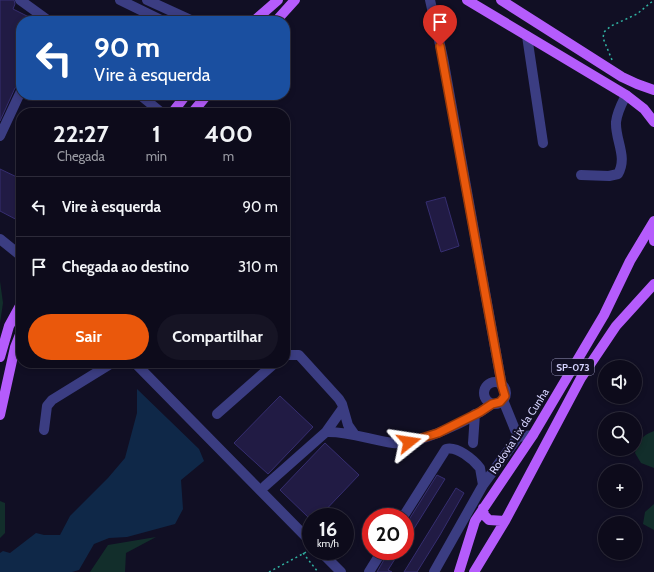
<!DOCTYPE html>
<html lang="pt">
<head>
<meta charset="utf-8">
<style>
  :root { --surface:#0d0b1b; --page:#161424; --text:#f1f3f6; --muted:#9a9ba3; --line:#2d2b3a; --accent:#ea580c }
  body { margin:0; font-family:Cabin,sans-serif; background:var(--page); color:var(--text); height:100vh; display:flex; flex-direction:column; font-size:15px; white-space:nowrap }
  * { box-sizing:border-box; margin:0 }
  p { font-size:13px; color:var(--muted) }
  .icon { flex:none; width:22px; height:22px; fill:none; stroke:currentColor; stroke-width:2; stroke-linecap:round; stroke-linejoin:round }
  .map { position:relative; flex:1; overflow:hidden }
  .panel { position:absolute; left:16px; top:108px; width:274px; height:260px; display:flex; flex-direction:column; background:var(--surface); border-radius:16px; box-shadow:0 2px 6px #0003,0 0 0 1px var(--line) }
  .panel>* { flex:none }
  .guide { position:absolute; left:16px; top:16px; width:274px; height:84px; border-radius:16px; box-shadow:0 2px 6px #0003,0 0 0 1px var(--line); background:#1a4fa0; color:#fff; overflow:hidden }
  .buttons { position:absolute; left:598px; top:360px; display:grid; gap:8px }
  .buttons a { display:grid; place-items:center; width:44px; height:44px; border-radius:50%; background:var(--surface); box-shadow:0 2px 6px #0003,0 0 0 1px var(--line); font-size:20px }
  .speed { position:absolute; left:302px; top:508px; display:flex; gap:8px; font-size:20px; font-weight:700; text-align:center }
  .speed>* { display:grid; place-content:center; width:52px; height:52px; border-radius:50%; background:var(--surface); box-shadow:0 2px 6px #0003,0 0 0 1px var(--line); line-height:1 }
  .speed small { font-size:10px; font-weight:400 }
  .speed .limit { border:6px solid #d22; background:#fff; color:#111 }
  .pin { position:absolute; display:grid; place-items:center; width:34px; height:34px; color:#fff; margin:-41px -17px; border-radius:50% 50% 50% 0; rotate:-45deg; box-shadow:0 0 4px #0007 }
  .pin .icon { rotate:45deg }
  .me { position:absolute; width:44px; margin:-22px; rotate:75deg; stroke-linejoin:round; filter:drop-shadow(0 0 3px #0008) }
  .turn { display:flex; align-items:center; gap:14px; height:84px; padding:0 12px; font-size:18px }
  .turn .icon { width:52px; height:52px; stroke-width:2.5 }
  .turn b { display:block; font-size:28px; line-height:34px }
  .eta { display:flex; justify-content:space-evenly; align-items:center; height:68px; text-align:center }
  .eta b { font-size:24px; font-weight:800; line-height:28px }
  .button { display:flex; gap:8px; margin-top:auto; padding:8px 12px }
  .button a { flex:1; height:46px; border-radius:24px; background:var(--accent); color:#fff; font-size:16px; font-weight:800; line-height:46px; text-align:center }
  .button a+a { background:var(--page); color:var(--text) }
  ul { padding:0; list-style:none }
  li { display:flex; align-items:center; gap:12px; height:60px; padding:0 12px; border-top:1px solid var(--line) }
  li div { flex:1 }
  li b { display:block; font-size:15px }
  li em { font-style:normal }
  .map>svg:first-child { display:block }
  .green { fill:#122e2b }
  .water { fill:#0f2848 }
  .building { fill:#211b44; stroke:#362e70 }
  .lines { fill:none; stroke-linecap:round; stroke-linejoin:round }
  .path { stroke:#31b3a3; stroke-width:1.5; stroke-dasharray:2 3; stroke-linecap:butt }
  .minor { stroke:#3b3d82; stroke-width:10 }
  .major { stroke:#b55cfc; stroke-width:10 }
  .route-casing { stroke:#983908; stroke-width:10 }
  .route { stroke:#ea580c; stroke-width:7 }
  .labels { text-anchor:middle; stroke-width:4; stroke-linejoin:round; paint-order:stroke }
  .shield { fill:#110f24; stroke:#9a98bd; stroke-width:1 }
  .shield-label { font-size:10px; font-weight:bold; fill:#d5d3fe }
  .street-label { font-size:11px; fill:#d5d3fe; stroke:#110f24 }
</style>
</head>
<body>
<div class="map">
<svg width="654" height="572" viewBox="0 0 654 572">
  <rect width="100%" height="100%" fill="#110f24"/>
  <path class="green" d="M 0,281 L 3,303 L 0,323 Z
    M 654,431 L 654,468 L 641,463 L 635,453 C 638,442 642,435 654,431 Z
    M 0,501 L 5,503 L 5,533 L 0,538 Z
    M 654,504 L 654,530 L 643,524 L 645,512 Z
    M 156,537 L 126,553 L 125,572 L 90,572 L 108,545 Z"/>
  <path class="water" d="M 137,389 L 199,449 L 204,461 L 181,480 L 183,509 L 175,524 L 127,537 L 109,538 L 94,544 L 79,570 L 72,572 L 0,572 L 0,553 L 3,551 L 10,553 L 36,533 L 44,535 L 60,535 L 70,516 L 108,478 L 125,458 L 137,413 Z"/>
  <path class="building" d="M 0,0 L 14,0 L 15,4 L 13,9 L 37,21 L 21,21 L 21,84 L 15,88 L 0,121 Z
    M 0,169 L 21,179 L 21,222 L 0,211 Z
    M 445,197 L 459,246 L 441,252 L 426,202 Z
    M 280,396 L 313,427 L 268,474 L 234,443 Z
    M 325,443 L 359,475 L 319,517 L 308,517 L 280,490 Z
    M 437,475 L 445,479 L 405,543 L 405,526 Z
    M 456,488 L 464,493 L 440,535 L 417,572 L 404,572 Z
    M 389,551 L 400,551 L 388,570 L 392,572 L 377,572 Z"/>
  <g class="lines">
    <path class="path" d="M 612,60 L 603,38 L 604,32 L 611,26 L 637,14 L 654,0
      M 303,553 L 318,572
      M 269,572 L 310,550"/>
    <path class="minor" d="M 20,0 L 49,21
      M 120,0 L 163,21
      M 147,0 L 193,21
      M 430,0 L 443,58 L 502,386
      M 527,36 L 543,143
      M 140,95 L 162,113
      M 0,136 L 21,91
      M 581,175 L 609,176 L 618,174 C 628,157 615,140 616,122 C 617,112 622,103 626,95
      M 0,239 L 21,256
      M 285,355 L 299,355 L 339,399 L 342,404 L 348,425 L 355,435
      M 135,363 L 311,542
      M484 393a11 11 0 1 1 22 0a11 11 0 1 1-22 0Z
      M 503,400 L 518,437
      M 217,414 L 275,363
      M 44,430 L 47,406 L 52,400 L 112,363
      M 326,432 L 343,408
      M 473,443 L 475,414
      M 483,485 L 518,437 L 533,435
      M 265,486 L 326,432 C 349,431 370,440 393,443 C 418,446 472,419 492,404
      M 403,517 L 446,449 C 457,446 473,459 480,468 L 483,485 L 434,572
      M 320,551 L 341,572
      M 369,572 L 382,551"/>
    <path class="major" d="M 467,0 L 626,95 L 644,109 L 654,122
      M 501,0 L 622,77 L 637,84 L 654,90
      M 254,21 L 278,0
      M 276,21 L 295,0
      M 172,113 L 186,95
      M 192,113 L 207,95
      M 653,224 L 654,241
      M 0,357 L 9,326 L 21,304
      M 0,415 L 15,347 L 21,332
      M 483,508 L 484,515 L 489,520 L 505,521
      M 459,572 L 475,521 L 533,435 L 604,315 L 630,261 L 654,221
      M 474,572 L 505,521 L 581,378 L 616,326 L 654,284"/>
  </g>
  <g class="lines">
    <g class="route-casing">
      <path id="route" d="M 409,442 L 438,433 L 480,412 L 492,404 L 500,402 L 505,396 L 502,386 L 440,46"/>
    </g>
    <use href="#route" class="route"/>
  </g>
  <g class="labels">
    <rect class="shield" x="552" y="359" width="42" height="16" rx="3"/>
    <g class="shield-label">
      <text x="573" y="371">SP-073</text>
    </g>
    <g class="street-label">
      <text transform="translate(519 431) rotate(-57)" y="4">Rodovia Lix da Cunha</text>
    </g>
  </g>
</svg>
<div class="buttons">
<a><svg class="icon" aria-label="sound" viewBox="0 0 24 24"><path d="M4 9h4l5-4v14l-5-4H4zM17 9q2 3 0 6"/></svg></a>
<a><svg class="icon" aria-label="search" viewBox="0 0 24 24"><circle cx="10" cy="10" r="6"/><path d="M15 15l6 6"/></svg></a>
<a>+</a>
<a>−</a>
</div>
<div class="speed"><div>16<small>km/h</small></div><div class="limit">20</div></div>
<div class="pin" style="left:440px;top:46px;background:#d93025"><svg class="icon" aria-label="arrive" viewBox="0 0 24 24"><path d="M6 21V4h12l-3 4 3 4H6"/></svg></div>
<svg class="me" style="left:409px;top:442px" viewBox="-20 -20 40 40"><path d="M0-17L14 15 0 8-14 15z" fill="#ea580c" stroke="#fff" stroke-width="4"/></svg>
<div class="guide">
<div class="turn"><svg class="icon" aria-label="left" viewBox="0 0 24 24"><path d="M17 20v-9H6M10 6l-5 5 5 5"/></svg><div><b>90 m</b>Vire à esquerda</div></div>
</div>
<section class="panel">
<div class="eta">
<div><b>22:27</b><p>Chegada</p></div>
<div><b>1</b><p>min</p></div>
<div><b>400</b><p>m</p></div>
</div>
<ul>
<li><svg class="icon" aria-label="left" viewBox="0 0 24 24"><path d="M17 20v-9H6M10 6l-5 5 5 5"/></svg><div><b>Vire à esquerda</b></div><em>90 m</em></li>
<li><svg class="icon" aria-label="arrive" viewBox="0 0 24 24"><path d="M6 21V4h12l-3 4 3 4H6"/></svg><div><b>Chegada ao destino</b></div><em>310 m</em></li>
</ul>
<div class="button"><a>Sair</a><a>Compartilhar</a></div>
</section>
</div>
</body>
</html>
